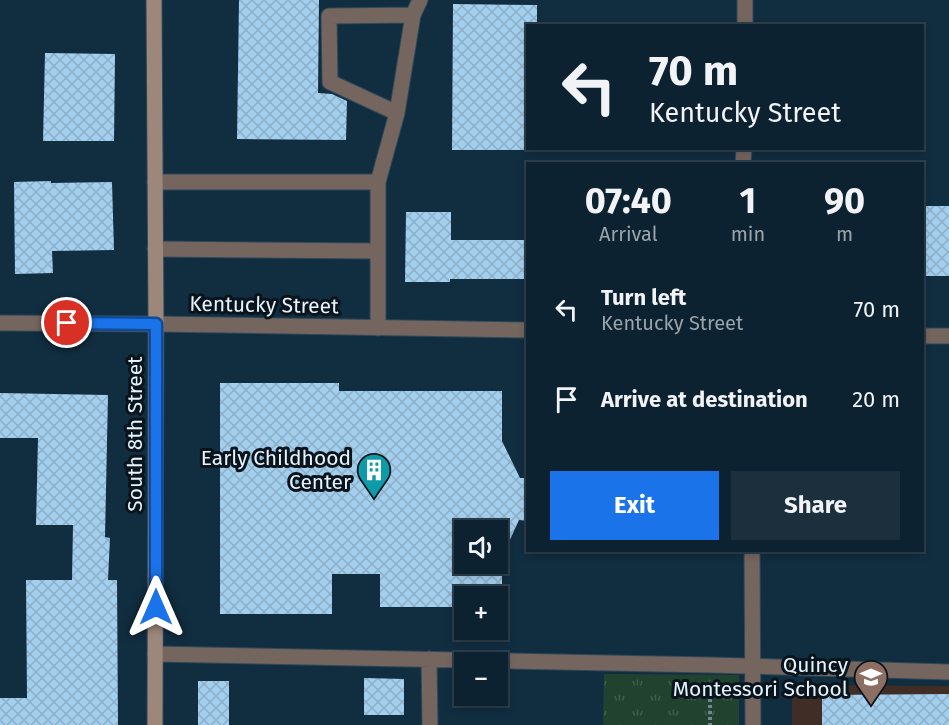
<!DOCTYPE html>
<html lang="en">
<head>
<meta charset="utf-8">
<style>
  :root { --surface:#0d2230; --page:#1b2f3c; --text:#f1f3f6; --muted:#9aa4ab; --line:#2d3f4c; --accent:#1a73e8 }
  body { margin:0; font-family:"Fira Sans",sans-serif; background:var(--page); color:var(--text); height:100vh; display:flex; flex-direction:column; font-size:22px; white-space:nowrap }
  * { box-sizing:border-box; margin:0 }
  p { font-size:20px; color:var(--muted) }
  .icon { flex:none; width:33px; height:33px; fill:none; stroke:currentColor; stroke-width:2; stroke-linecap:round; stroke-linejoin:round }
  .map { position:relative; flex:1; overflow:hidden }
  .sheet { position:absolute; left:526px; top:162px; width:398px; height:390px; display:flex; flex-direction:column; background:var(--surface); border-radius:0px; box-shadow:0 3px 9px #0003,0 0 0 2px var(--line) }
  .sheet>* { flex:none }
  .banner { position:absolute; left:526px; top:24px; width:398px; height:126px; border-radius:0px; box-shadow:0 3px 9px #0003,0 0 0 2px var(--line); background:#0d2230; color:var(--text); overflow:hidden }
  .tools { position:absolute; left:454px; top:520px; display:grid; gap:12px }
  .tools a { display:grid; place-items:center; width:54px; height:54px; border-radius:0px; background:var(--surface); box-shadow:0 3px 9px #0003,0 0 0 2px var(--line); font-size:30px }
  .pin { position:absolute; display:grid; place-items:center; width:51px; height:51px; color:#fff; margin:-26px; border:3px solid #fff; border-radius:50%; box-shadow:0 2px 6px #0007 }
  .me { position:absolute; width:66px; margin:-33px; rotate:0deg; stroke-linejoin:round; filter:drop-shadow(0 0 4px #0008) }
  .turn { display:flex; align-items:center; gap:21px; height:126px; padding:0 24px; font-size:27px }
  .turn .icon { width:78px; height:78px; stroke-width:2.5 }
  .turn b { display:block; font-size:42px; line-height:51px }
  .eta { display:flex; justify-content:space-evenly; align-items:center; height:102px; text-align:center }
  .eta b { font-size:36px; font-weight:700; line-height:42px }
  .cta { display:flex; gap:12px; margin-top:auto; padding:12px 24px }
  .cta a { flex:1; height:69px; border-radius:0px; background:var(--accent); color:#fff; font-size:24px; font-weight:700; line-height:69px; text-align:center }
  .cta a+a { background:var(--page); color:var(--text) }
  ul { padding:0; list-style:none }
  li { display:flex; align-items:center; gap:18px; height:90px; padding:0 24px }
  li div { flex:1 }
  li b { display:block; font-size:22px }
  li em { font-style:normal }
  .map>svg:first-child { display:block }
  .education { fill:#3f2d26 }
  .park { fill:url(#park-tufts) }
  .building { fill:url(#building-cross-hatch); fill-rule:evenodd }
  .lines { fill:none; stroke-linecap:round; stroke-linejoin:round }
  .lane-casing { stroke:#2f495a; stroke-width:17 }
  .street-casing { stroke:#2f495a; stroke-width:17 }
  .secondary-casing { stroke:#2f495a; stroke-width:17 }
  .path { stroke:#728796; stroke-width:4; stroke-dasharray:3 3; stroke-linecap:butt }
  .lane { stroke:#74655e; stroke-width:15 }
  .street { stroke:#74655e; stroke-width:15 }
  .secondary { stroke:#9d867a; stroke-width:15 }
  .route-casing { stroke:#114b97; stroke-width:15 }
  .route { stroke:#1a73e8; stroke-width:10 }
  .labels { text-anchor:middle; stroke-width:6; stroke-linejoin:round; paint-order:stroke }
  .street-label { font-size:21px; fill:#e6f3fd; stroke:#09141d }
  .poi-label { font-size:21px; fill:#e6f3fd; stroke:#09141d; text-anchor:end }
</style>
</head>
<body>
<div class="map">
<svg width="949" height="725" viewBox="0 0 949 725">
  <defs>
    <pattern id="park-tufts" width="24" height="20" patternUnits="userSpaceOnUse" patternTransform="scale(1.5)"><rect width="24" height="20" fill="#20422e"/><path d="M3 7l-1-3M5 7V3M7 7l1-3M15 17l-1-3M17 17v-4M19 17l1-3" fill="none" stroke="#405e4d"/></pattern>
    <pattern id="building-cross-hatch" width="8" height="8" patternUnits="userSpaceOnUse" patternTransform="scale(1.5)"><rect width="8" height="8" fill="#a3cfef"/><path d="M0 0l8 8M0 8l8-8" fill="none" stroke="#8caec6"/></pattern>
  </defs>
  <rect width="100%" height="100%" fill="#112d40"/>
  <path class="education" d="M 792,685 L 949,686 L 949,725 L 792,725 Z"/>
  <path class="park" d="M 604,674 L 739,675 L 739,725 L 603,725 Z"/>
  <path class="building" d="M 239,0 L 319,0 L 318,93 L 332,94 L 347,101 L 346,140 L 237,139 Z
    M 453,4 L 537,5 L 537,26 L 528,26 L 528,150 L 452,150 Z
    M 45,53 L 115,54 L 114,141 L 43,141 Z
    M 51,181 L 51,183 L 112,182 L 114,250 L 52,251 L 53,273 L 15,274 L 14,182 Z
    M 922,206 L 949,206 L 949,276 L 922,276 Z
    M 406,212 L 451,212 L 451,240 L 528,240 L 528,279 L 450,279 L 450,282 L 405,282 Z
    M 220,383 L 339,383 L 339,391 L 502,391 L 502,441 L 520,478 L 528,478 L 528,521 L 519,520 L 502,557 L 502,607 L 498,607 L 498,597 L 465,597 L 465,607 L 380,607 L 380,574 L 332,574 L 332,614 L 220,614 ZM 465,531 L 498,531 L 498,564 L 465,564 Z
    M 0,393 L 108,395 L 105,537 L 110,538 L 108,580 L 117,580 L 118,725 L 0,725 L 0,698 L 27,698 L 26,580 L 72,580 L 73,525 L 36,525 L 38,438 L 0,438 Z
    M 364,678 L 404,679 L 404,715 L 364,715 Z
    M 198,681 L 229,681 L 229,725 L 198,725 Z
    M 949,694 L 949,725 L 822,725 L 822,695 Z"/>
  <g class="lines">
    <g class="lane-casing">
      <path id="lane" d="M 397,113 L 330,82 L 329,16 L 413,15
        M 155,182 L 378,182 L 397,113 L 413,15 L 420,0
        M 378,182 L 378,328
        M 155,249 L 378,251
        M 155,654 L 710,665 L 949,672
        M 429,659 L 430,725"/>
    </g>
    <g class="street-casing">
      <path id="street" d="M 745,26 L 745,0
        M 743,164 L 744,148
        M 0,323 L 156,324 L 528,330
        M 922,336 L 949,336
        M 752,550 L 753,725"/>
    </g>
    <g class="secondary-casing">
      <path id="secondary" d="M 154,0 L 156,324 L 155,725"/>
    </g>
    <path class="path" d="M 710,687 L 710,725"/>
    <use href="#lane" class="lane"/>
    <use href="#street" class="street"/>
    <use href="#secondary" class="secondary"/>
  </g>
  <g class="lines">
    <g class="route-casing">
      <path id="route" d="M 67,323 L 156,324 L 156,607"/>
    </g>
    <use href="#route" class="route"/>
  </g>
  <defs>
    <g id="building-pin" transform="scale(1.725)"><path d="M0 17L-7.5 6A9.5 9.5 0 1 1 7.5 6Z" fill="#0f9aa8" stroke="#09141d"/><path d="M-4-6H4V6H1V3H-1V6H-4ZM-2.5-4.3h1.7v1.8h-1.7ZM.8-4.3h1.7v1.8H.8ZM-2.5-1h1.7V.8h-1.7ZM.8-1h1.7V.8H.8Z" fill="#fff"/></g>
    <g id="school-pin" transform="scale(1.725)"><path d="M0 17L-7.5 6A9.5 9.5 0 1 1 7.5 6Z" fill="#8d6e63" stroke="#09141d"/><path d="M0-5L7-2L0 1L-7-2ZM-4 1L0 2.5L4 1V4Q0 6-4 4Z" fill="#fff"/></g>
  </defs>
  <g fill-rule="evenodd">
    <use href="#building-pin" x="374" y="470"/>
    <use href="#school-pin" x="871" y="677"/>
  </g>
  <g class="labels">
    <g class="street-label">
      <text transform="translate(264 305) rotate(1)" y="7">Kentucky Street</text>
      <text transform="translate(135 434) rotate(-90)" y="7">South 8th Street</text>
    </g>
    <g class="poi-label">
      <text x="351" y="465">Early Childhood<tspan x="351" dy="24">Center</tspan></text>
      <text x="848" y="672">Quincy<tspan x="848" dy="24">Montessori School</tspan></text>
    </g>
  </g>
</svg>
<div class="tools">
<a><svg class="icon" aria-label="sound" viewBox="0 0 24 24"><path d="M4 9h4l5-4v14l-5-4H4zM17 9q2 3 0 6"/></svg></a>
<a>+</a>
<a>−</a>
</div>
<div class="pin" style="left:67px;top:323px;background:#d93025"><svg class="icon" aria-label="arrive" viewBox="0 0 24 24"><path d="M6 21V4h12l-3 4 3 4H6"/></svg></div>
<svg class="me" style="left:156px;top:607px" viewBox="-20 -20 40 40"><path d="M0-17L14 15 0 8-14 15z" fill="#1a73e8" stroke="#fff" stroke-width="4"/></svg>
<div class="banner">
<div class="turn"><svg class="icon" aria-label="left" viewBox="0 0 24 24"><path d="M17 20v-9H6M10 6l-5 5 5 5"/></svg><div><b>70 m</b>Kentucky Street</div></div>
</div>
<section class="sheet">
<div class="eta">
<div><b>07:40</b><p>Arrival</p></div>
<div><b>1</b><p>min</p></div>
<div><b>90</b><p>m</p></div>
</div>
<ul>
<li><svg class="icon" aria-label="left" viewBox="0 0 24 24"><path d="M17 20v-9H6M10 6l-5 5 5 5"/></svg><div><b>Turn left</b><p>Kentucky Street</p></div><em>70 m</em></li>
<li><svg class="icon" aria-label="arrive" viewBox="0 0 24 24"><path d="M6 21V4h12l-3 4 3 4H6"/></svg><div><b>Arrive at destination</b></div><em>20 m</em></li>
</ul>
<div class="cta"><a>Exit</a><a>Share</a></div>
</section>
</div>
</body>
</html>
